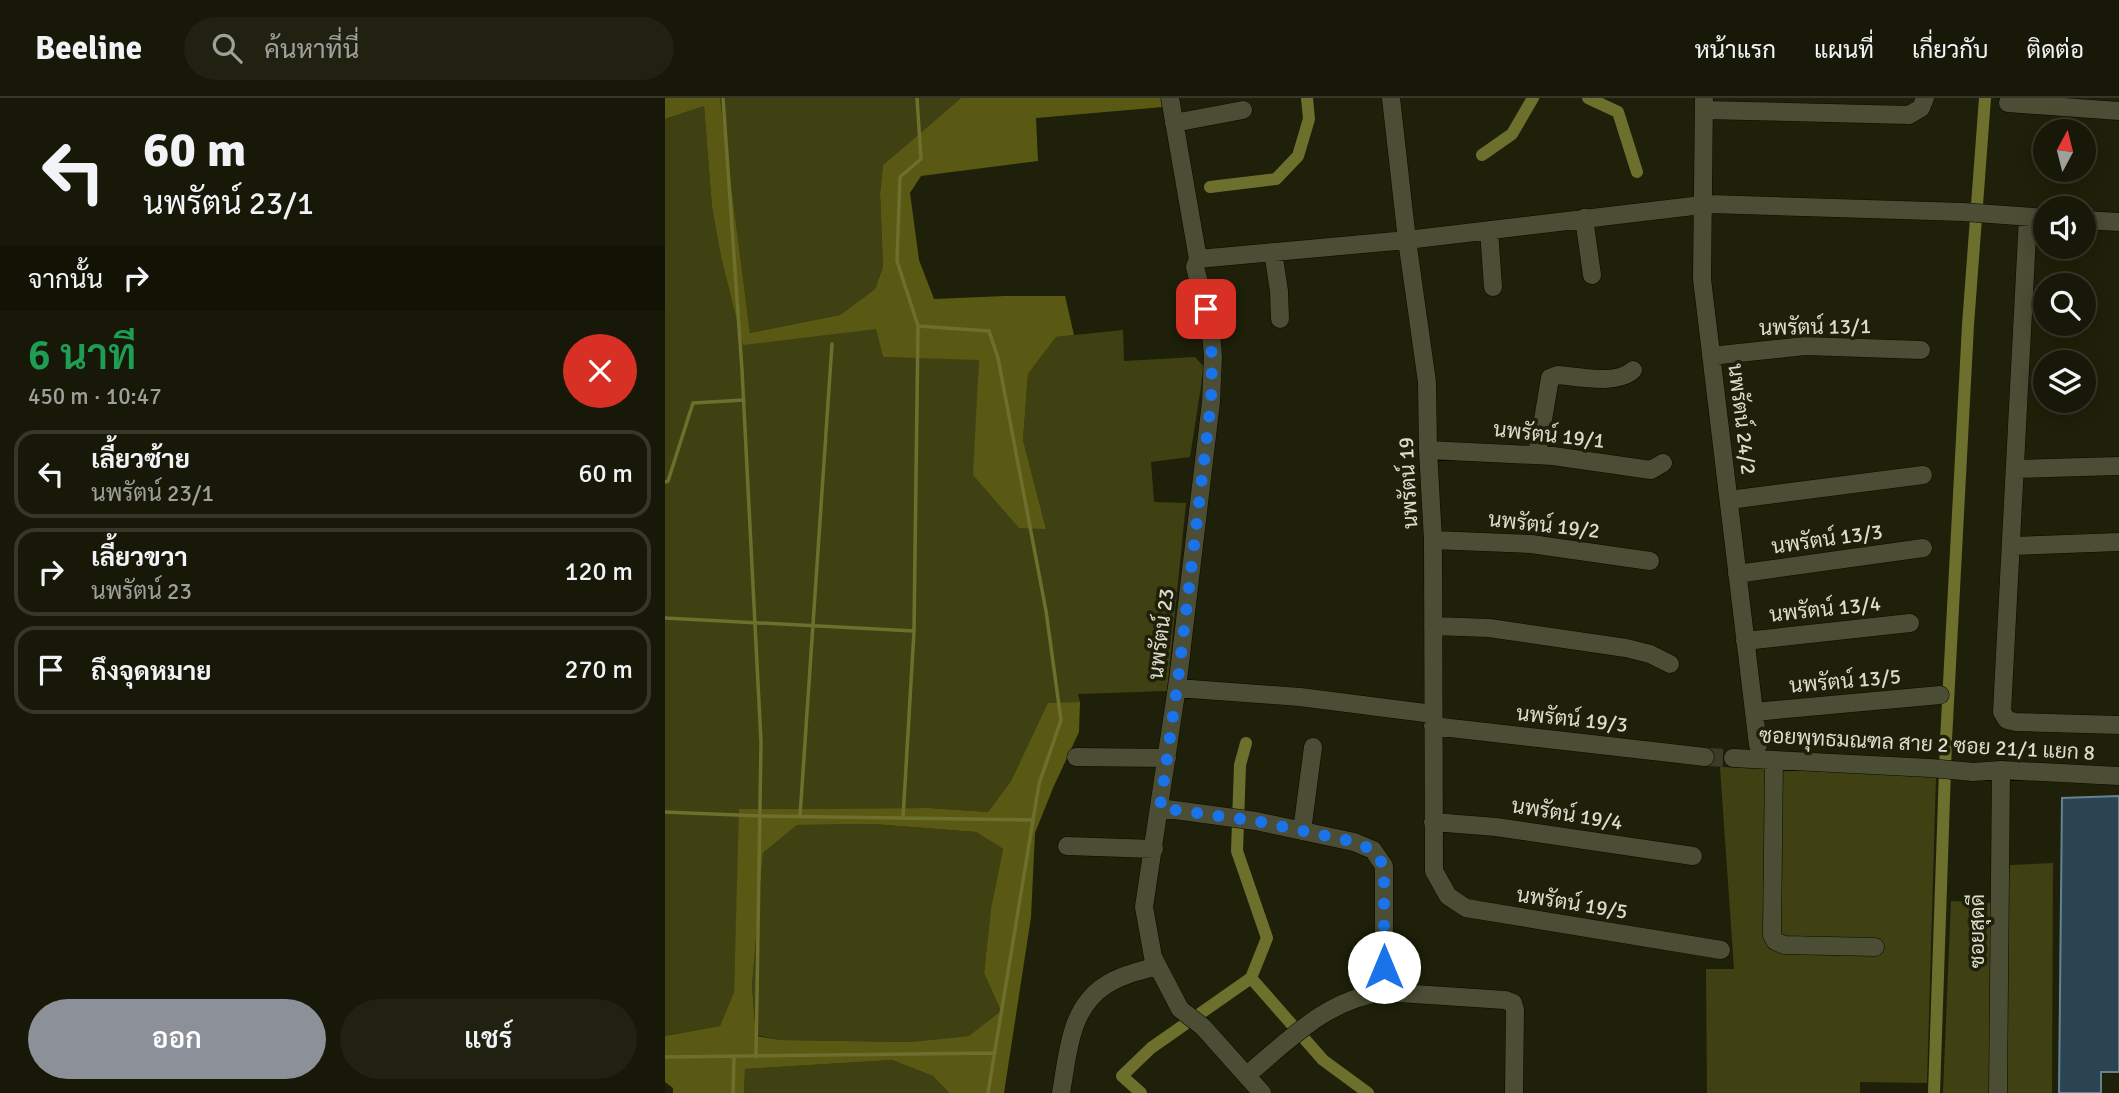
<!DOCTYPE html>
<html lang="th">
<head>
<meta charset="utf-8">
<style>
  :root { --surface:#171807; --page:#202111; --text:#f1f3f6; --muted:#9ea09b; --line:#363728; --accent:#8c9099 }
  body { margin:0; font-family:Signika,Sarabun,sans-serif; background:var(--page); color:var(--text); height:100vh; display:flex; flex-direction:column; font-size:26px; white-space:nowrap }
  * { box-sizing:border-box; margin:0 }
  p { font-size:23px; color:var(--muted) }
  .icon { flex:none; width:38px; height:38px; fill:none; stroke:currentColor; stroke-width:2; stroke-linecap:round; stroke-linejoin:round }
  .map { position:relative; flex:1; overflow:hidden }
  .panel { display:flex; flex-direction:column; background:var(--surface); width:665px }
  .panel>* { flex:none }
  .top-card { background:#171807; color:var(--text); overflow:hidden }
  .needle { width:46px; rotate:7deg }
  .buttons { position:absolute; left:1368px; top:21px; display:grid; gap:14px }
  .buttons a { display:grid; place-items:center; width:63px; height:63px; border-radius:50%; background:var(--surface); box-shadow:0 4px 18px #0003,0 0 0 2px var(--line); font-size:35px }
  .pin { position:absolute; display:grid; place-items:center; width:60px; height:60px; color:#fff; margin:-30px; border-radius:14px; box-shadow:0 4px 10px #0006 }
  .me { position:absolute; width:77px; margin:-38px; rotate:0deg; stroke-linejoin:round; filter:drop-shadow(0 0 5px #0008) }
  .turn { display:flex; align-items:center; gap:24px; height:147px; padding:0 28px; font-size:32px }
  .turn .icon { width:91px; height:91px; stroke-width:2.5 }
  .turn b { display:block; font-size:49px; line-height:60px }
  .then { display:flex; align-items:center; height:66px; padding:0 28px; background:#0003; gap:14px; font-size:26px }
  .round { display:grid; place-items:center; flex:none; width:74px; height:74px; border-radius:37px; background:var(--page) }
  .headline { display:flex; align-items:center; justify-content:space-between; height:119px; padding:0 28px }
  h1 { font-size:42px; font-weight:600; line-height:52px; color:#1e9e55 }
  .primary-button { display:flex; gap:14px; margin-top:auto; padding:14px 28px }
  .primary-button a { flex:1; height:80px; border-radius:42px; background:var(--accent); color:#fff; font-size:28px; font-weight:600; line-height:80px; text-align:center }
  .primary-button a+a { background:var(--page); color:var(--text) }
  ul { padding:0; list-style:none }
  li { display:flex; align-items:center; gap:21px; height:88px; margin:0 14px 10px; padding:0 14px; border:4px solid var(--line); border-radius:21px }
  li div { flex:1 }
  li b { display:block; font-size:26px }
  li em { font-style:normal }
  header { display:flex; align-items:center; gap:42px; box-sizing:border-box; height:98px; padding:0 35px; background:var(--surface); border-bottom:2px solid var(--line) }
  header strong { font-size:33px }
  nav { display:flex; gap:38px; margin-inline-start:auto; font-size:24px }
  .search { width:490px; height:63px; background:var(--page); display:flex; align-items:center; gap:18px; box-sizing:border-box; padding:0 24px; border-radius:38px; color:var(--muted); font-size:26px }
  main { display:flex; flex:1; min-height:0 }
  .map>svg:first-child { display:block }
  .green { fill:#404112 }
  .forest { fill:#595914; fill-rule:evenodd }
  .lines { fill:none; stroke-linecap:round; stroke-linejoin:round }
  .stream { stroke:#6d6f2c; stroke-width:3.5 }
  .canal { stroke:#6d6f2c; stroke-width:12 }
  .building { fill:#2b4451; stroke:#668190; stroke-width:2 }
  .minor-tunnel { stroke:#3b3c27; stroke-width:18; stroke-dasharray:18 9; stroke-linecap:butt }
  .minor-casing { stroke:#090900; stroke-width:19 }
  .minor { stroke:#4c4d35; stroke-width:18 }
  .route { stroke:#1a73e8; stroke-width:12; stroke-dasharray:0 21.6 }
  .labels { text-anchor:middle; stroke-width:7; stroke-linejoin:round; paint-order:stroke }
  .street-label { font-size:21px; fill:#dbdcce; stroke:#1f2009 }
</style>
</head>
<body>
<header>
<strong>Beeline</strong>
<div class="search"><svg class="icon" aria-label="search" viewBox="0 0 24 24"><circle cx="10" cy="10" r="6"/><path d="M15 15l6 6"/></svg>ค้นหาที่นี่</div>
<nav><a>หน้าแรก</a><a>แผนที่</a><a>เกี่ยวกับ</a><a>ติดต่อ</a></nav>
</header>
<main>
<section class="panel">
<div class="top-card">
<div class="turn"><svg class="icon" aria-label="left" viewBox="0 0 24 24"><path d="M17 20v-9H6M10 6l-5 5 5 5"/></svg><div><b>60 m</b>นพรัตน์ 23/1</div></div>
<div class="then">จากนั้น<svg class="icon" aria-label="right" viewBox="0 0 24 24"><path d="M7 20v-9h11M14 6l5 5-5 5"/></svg></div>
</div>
<div class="headline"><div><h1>6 นาที</h1><p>450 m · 10:47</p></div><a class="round" style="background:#d93025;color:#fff"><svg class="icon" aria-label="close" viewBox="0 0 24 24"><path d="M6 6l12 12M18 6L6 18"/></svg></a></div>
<ul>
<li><svg class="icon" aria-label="left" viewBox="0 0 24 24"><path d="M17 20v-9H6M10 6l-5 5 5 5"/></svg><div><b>เลี้ยวซ้าย</b><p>นพรัตน์ 23/1</p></div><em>60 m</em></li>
<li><svg class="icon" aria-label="right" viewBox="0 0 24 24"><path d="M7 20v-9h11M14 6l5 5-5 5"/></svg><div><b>เลี้ยวขวา</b><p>นพรัตน์ 23</p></div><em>120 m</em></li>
<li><svg class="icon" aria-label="arrive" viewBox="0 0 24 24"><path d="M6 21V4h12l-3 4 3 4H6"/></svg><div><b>ถึงจุดหมาย</b></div><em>270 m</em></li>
</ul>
<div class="primary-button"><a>ออก</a><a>แชร์</a></div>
</section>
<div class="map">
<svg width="1454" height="995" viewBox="0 0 1454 995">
  <rect width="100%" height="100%" fill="#1f2009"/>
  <path class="green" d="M 55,0 L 296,0 L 218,67 L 215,95 L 218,169 L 210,191 L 175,217 L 85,235 Z
    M 39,8 L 47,109 L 56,159 L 78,246 L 211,230 L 218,259 L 314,261 L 313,294 L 381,431 L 358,342 L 363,276 L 391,239 L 458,232 L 459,263 L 530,259 L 539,269 L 525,359 L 486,364 L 489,404 L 521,405 L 502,593 L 413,596 L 415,604 L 383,606 L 346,683 L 323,714 L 263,710 L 75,711 L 69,894 L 55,928 L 0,938 L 0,21 Z
    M 1055,669 L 1271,678 L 1262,985 L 1195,984 L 1195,995 L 1042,995 L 1041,871 L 1069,871 Z
    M 208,726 L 311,734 L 338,751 L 326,810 L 319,875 L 336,913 L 305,938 L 245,944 L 116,942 L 91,937 L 87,888 L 98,755 L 132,727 Z
    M 1388,765 L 1387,995 L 1278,995 L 1286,803 L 1341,806 L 1345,767 Z
    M 227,962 L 268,978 L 284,995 L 79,995 L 80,971 Z"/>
  <path class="forest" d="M 0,0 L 55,0 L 85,235 L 175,217 L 210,191 L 218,169 L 215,95 L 218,67 L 296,0 L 497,0 L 498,9 L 371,20 L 373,63 L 256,78 L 245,95 L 254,162 L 269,201 L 340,198 L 400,198 L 409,237 L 391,239 L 363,276 L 358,342 L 381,431 L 354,430 L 308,377 L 314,262 L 218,259 L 211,231 L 78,247 L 56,159 L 47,109 L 39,8 L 0,21 Z
    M 415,604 L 414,634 L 388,690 L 370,735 L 366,819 L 339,995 L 284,995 L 268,978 L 227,962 L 80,971 L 79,995 L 8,995 L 8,990 L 0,984 L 0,938 L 55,928 L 69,894 L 74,711 L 264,710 L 323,714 L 346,683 L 383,605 ZM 208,726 L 311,734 L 338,751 L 326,810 L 319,875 L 336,913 L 304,938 L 245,944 L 116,942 L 91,938 L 87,888 L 98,755 L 132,727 Z"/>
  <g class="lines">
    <path class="stream" d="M 58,0 L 77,272 L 96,644 L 91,959
      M 252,0 L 256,61 L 235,79 L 232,163 L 253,228 L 324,233 L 333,260 L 381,513 L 396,622 L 374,686 L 323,995
      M 0,384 L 3,383 L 28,305 L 79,302
      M 0,520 L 249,533 L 238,720
      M 249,533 L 253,228
      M 0,714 L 95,718 L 368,722
      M 135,718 L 167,246
      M 0,959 L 330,955
      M 68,995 L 69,959"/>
    <path class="canal" d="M 923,0 L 953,14 L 972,74
      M 817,57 L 847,36 L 868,0
      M 545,89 L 611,81 L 633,58 L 644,21 L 642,0
      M 586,880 L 658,962 L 703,995
      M 476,995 L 457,978 L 486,950 L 586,880 L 602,840 L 572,753 L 575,667 L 581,645
      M 1269,995 L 1281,642 L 1303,227 L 1320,0"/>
  </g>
  <path class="building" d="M 1454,698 L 1454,974 L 1436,974 L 1436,995 L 1394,995 L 1397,700 Z"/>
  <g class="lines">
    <path class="minor-tunnel" d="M 1040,659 L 1068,660"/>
    <g class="minor-casing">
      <path id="minor" d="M 505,0 L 533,161 L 530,169 L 546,232 L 548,259 L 546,304 L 513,582 L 479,809 L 488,859 L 515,911 L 538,929 L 597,995
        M 726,0 L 742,142 L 762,284 L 763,352 L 768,442 L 769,773 L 783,798 L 801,810 L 1056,852
        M 1039,0 L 1037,181 L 1093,647
        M 1343,5 L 1454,13
        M 1039,12 L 1244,17 L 1256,10 L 1260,0
        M 509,25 L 578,12
        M 1363,119 L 1337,614 L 1342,622 L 1351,624 L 1454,627
        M 919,120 L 927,177
        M 1419,122 L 1454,124
        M 824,132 L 828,189
        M 608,154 L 614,193 L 615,221
        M 533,161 L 742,142 L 1045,106 L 1298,114 L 1381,120
        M 1046,258 L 1140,248 L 1256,252
        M 763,352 L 888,358 L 986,372 L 998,365
        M 872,357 L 885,280 L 893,277 C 914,279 953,287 968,272
        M 1351,371 L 1454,368
        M 1064,402 L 1258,377
        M 768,442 L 866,446 L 985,463
        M 1347,448 L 1454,444
        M 1072,476 L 1258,450
        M 768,528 L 824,530 L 961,550 L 985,556 L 1005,566
        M 1080,543 L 1245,525
        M 512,590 L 635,599 L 768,616
        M 1089,614 L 1275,597
        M 768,628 L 1040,659
        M 411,659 L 502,660
        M 1068,660 L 1265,670 L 1308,674 L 1336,672 L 1454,678
        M 1109,662 L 1107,837 L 1110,843 L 1119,847 L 1210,849
        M 495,710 L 591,723 L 689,744 L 708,752 L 719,768 L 719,894
        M 768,724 L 831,729 L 1028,758
        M 637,733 L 648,649
        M 402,748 L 489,751
        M 582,977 C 624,942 662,901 719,894 L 840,902 L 848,905 L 850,912 L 849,995
        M 396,995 C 403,957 404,910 441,887 C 456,877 475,873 492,868
        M 1333,995 L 1336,672"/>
    </g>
    <use href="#minor" class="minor"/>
  </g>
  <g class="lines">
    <path class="route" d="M 541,211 C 548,243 547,272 546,304 L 513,582 L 495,710 L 591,723 L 690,744 L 708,752 L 719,768 L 719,869"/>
  </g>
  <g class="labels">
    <g class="street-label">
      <text transform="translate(1150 229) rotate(-1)" y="7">นพรัตน์ 13/1</text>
      <text transform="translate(1077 321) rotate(83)" y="7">นพรัตน์ 24/2</text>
      <text transform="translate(884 337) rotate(6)" y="7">นพรัตน์ 19/1</text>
      <text transform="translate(743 385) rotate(-93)" y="7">นพรัตน์ 19</text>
      <text transform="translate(879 427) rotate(6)" y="7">นพรัตน์ 19/2</text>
      <text transform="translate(1162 441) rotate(-8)" y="7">นพรัตน์ 13/3</text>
      <text transform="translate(1160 511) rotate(-6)" y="7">นพรัตน์ 13/4</text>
      <text transform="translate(496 536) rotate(-83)" y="7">นพรัตน์ 23</text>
      <text transform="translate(1180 583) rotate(-5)" y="7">นพรัตน์ 13/5</text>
      <text transform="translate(907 621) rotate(6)" y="7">นพรัตน์ 19/3</text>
      <text transform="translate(1262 646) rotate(3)" y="7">ซอยพุทธมณฑล สาย 2 ซอย 21/1 แยก 8</text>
      <text transform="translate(902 716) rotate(9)" y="7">นพรัตน์ 19/4</text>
      <text transform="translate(907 805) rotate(9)" y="7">นพรัตน์ 19/5</text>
      <text transform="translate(1312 833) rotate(-90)" y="7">ซอยสุดดี</text>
    </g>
  </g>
</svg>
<div class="buttons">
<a><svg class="needle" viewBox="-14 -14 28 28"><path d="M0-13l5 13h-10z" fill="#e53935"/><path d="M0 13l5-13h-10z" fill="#9ea09b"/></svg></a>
<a><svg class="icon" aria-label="sound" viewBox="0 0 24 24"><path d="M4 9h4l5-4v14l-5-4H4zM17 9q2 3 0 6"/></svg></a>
<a><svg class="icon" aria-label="search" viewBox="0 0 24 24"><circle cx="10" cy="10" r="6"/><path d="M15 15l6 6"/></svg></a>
<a><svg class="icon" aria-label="layers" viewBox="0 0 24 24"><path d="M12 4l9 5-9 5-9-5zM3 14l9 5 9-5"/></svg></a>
</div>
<div class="pin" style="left:541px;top:211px;background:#d93025"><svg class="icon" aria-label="arrive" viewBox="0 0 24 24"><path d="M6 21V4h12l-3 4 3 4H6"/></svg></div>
<svg class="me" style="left:719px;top:869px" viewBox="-20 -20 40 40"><circle r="19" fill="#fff"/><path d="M0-13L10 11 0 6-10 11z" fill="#1a73e8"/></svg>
</div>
</main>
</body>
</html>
